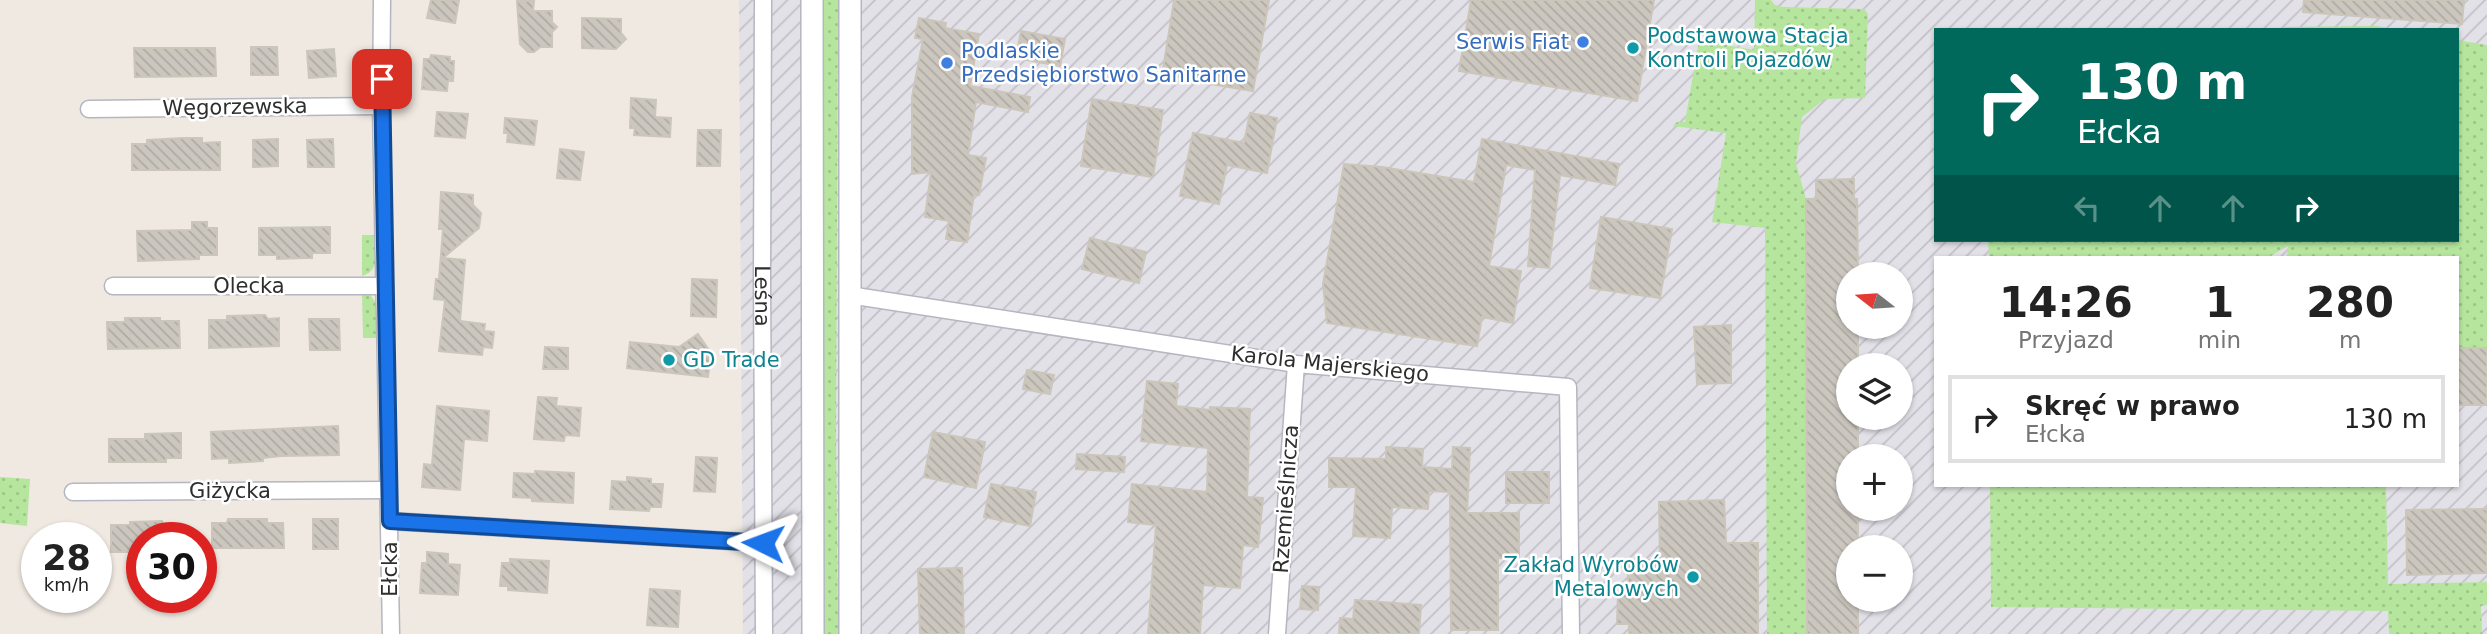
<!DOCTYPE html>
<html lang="pl">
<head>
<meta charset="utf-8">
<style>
  :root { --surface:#fff; --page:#f6f6f6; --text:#222; --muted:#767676; --line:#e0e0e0 }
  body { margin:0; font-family:"DejaVu Sans",sans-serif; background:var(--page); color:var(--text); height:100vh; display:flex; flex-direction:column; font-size:26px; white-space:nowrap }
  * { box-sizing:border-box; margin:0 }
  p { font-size:23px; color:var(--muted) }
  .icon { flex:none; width:38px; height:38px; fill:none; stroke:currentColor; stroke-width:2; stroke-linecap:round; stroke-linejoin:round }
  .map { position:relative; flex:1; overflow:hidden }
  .details { position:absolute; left:1934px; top:256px; width:525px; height:231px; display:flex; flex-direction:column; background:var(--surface); border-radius:0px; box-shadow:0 2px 5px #0004 }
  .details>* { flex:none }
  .top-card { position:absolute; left:1934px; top:28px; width:525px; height:214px; border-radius:0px; box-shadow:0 2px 5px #0004; background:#00695c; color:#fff; overflow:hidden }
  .needle { width:46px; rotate:287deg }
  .buttons { position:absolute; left:1836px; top:262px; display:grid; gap:14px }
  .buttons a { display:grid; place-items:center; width:77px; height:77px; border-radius:50%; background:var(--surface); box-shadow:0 2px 5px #0004; font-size:35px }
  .speed { position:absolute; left:21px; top:522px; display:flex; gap:14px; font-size:35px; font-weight:700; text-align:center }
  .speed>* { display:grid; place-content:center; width:91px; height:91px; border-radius:50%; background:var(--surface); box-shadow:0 2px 5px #0004; line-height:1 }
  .speed small { font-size:18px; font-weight:400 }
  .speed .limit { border:10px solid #d22; background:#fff; color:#111 }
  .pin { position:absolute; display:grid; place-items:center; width:60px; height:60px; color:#fff; margin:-30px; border-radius:14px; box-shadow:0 4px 10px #0006 }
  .me { position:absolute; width:77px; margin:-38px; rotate:273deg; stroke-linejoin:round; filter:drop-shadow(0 0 5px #0008) }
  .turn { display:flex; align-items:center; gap:24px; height:147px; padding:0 28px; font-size:32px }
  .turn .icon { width:91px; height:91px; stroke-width:2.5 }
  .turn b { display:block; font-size:49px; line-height:60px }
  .lanes { display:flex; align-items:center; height:66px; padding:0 28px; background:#0003; justify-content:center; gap:35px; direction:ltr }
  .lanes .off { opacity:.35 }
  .eta { display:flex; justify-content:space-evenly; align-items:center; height:119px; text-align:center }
  .eta b { font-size:42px; font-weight:800; line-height:49px }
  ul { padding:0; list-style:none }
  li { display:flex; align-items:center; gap:21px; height:88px; margin:0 14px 10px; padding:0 14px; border:4px solid var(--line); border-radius:0px }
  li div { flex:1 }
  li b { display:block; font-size:26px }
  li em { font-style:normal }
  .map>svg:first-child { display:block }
  .industrial { fill:url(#industrial-furrows); fill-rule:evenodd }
  .grass { fill:url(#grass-dots) }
  .building { fill:url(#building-back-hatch); stroke:#cbc5ba; stroke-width:2 }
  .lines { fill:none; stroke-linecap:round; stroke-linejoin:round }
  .street-casing { stroke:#b4b7c1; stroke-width:19 }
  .secondary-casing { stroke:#b4b7c1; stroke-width:24 }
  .street { stroke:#fff; stroke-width:16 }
  .secondary { stroke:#fff; stroke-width:21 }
  .route-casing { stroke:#114b97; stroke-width:18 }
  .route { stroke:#1a73e8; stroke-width:12 }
  .shop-dot { fill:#3f7fe0; stroke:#fff; stroke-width:2.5 }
  .culture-dot { fill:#0f9aa8; stroke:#fff; stroke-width:2.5 }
  .labels { text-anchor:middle; stroke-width:5; stroke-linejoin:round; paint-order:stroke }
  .culture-label { font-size:21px; fill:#0d838f; stroke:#fff; text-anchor:start }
  .shop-label { font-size:21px; fill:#366cbe; stroke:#fff; text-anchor:end }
  .street-label { font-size:21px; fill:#2e2e2e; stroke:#fff }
</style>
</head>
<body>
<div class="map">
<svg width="2487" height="634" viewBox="0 0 2487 634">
  <defs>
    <pattern id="industrial-furrows" width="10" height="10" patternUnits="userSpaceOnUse" patternTransform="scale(1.75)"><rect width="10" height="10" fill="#e3e1e8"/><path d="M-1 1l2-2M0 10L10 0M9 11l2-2" fill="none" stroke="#c3c1c7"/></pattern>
    <pattern id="grass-dots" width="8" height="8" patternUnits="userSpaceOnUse" patternTransform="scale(1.75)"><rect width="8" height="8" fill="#b6e59e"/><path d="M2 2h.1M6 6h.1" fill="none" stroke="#9dc588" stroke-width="1.8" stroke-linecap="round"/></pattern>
    <pattern id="building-back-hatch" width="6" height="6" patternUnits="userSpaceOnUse" patternTransform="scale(1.75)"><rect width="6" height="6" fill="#cbc7bf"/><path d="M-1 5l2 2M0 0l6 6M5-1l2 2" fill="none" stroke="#afaba4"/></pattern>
  </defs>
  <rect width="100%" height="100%" fill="#efe9e1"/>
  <path class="industrial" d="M 739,0 L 2487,0 L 2487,634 L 743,634 ZM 1936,30 L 2457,30 L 2457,240 L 1936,240 ZM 1936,257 L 2457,257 L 2457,485 L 1936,485 ZM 1848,275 L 1900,275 L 1900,327 L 1848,327 ZM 1848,366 L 1900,366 L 1900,418 L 1848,418 ZM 1848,457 L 1900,457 L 1900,509 L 1848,509 ZM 1848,548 L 1900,548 L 1900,600 L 1848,600 Z"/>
  <path class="grass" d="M 822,0 L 838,0 L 836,435 L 838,634 L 822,634 Z
    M 1755,0 L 1771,0 L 1775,5 L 1784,7 L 1864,9 L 1868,14 L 1865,98 L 1825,99 L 1802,117 L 1796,163 L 1806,199 L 1807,634 L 1767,634 L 1765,228 L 1712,222 L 1726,133 L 1673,126 L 1677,122 L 1685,122 L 1699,40 L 1754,50 Z
    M 2376,26 L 2400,30 L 2286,30 L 2285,27 Z
    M 2457,40 L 2487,45 L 2487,405 L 2457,405 L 2457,257 L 2287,257 L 2288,246 L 2269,257 L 1989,257 L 1988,240 L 2457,240 Z
    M 362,235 L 375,235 C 376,251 381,271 362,276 Z
    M 362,292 L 369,293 L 376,303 L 378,338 L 363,338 Z
    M 0,477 L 30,479 L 27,526 L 0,523 Z
    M 1990,485 L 2386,485 L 2388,584 L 2487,582 L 2487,605 L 2481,606 L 2482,634 L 2389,634 L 2388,611 L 1991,607 Z"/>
  <path class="building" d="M 431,0 L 459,0 L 455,23 L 427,18 Z
    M 1174,0 L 1269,0 L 1253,91 L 1162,76 Z
    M 1471,0 L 1654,0 L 1637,101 L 1459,71 Z
    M 2304,0 L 2464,0 L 2462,24 L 2303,12 Z
    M 517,1 L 534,1 L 533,11 L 552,11 L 552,22 L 557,27 L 552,32 L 552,47 L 540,47 L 534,52 L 528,52 L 520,44 Z
    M 582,18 L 621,19 L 621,33 L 626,39 L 616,49 L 582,48 Z
    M 919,18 L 946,23 L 945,28 L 979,34 L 970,86 L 1030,97 L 1028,112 L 976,102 L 968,155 L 986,158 L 979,195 L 974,194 L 967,242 L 946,239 L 949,221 L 925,217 L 931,172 L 912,174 L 912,97 L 923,39 L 915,38 Z
    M 1021,31 L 1065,39 L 1060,66 L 1016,58 Z
    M 251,47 L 277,47 L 278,75 L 251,75 Z
    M 134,48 L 215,48 L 216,76 L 135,77 Z
    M 334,49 L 336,76 L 309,78 L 307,51 Z
    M 431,55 L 450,57 L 450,61 L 454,61 L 453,81 L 448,81 L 447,91 L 422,89 L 424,59 L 430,59 Z
    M 631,98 L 656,100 L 655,117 L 671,118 L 670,137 L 634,135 L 635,128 L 630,128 Z
    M 1092,99 L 1163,110 L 1153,177 L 1081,166 Z
    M 437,112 L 468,114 L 465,138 L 435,136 Z
    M 1250,113 L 1277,118 L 1267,173 L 1227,165 L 1219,204 L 1180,196 L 1193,133 L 1244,143 Z
    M 505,118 L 537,121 L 534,145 L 507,142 L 508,133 L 504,133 Z
    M 698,130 L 721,130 L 720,166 L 697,166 Z
    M 184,138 L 202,138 L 202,143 L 220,142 L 220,170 L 132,170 L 132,144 L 147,144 L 147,140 Z
    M 278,139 L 278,166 L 253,167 L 253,140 Z
    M 333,139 L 334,167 L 308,167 L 307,140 Z
    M 1482,139 L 1619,164 L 1615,185 L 1560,175 L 1549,268 L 1528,266 L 1535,170 L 1506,165 L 1489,266 L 1521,271 L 1513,323 L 1482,317 L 1477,346 L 1327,323 L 1323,284 L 1344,164 L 1382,167 L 1474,182 Z
    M 560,149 L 584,152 L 580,180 L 557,178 Z
    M 1854,179 L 1854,199 L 1857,199 L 1858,275 L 1848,275 L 1848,327 L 1858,327 L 1858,366 L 1848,366 L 1848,418 L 1858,418 L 1858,457 L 1848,457 L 1848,509 L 1858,509 L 1858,548 L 1848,548 L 1848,600 L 1858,600 L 1858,634 L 1807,634 L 1806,199 L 1816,199 L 1816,180 Z
    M 441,192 L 473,195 L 473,205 L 481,213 L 479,228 L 443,258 L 465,260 L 460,321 L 485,324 L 484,331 L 494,332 L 492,348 L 483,347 L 482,355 L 439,351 L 445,300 L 434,299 L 436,279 L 439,279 L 443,229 L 439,229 Z
    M 1601,217 L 1672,229 L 1660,298 L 1590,288 Z
    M 192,222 L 207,222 L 207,228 L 217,228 L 217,255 L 199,255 L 199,259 L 138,261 L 137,231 L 192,230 Z
    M 330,227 L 330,253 L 312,253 L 312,258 L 304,258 L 277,259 L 277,255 L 259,255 L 259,228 Z
    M 1090,238 L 1146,252 L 1139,283 L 1082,269 Z
    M 692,279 L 717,280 L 716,317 L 691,316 Z
    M 265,315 L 268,319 L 279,318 L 279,346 L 209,348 L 209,320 L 227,320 L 227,316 Z
    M 125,318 L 160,318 L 160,321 L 179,321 L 180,348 L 108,349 L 107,322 L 125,322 Z
    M 309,319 L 339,319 L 340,350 L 310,350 Z
    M 1731,325 L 1731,383 L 1697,384 L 1694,327 Z
    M 698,334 L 711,353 L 708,377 L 627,368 L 630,342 L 679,347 Z
    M 545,347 L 568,348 L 568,369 L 543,369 Z
    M 2457,348 L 2487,348 L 2487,405 L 2457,405 Z
    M 1027,370 L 1054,375 L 1050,394 L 1023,389 Z
    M 1147,381 L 1178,384 L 1176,406 L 1210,410 L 1210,407 L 1250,409 L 1247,497 L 1263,498 L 1258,547 L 1243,545 L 1240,588 L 1203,585 L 1200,634 L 1148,634 L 1156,525 L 1128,522 L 1132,484 L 1207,492 L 1208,448 L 1141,441 Z
    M 538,397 L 557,398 L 556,406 L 581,408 L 579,436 L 565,435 L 564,441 L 534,439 Z
    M 437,406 L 489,411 L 487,441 L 464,439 L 460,490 L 422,487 L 424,464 L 432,465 Z
    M 338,426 L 339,455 L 281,456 L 263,458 L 263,461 L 229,463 L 229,458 L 212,459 L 211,432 Z
    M 933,432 L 985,442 L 976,488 L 924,477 Z
    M 181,433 L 181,458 L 166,458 L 166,462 L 109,462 L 109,439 L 145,439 L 145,434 Z
    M 1386,447 L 1423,449 L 1422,467 L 1452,469 L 1453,447 L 1470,448 L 1467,513 L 1519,513 L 1519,558 L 1498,558 L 1498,630 L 1451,630 L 1450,492 L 1429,491 L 1428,509 L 1392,507 L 1390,538 L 1353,536 L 1356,487 L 1329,487 L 1329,458 L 1386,459 Z
    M 1077,454 L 1125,457 L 1124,472 L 1076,469 Z
    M 696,457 L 717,458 L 715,492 L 694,491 Z
    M 535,471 L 574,473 L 573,503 L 532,501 L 532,498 L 513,497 L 514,473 L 535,474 Z
    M 1506,472 L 1549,472 L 1549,503 L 1506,503 Z
    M 627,477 L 651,479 L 651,484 L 663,484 L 661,507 L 650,507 L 649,511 L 610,509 L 612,481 L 627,482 Z
    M 991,484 L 1036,492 L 1030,526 L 984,517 Z
    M 1724,500 L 1726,543 L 1758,543 L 1758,634 L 1629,634 L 1629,624 L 1617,624 L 1618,594 L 1628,594 L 1628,560 L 1660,560 L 1659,502 Z
    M 2487,509 L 2487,573 L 2407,575 L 2406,510 Z
    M 228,519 L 267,519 L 267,523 L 283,523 L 284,548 L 212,548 L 212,523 L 227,523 Z
    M 313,519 L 338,519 L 338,549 L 313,549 Z
    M 162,521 L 163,537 L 142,537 L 142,542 L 137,542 L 137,552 L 111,552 L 111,525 L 130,525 L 130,522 Z
    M 427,552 L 448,554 L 448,564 L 460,565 L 458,595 L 420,593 L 422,563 L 427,563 Z
    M 510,559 L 549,561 L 547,593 L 508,590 L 508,586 L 500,586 L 502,563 L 510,563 Z
    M 962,568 L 964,634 L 920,634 L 918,569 Z
    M 1302,586 L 1319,587 L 1318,610 L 1300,609 Z
    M 650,589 L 680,591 L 678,627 L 647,625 Z
    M 1355,600 L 1421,605 L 1419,634 L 1339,634 L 1340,618 L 1353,619 Z"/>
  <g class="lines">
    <g class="street-casing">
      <g id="street">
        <path d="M 382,0 L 381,106 L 391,634"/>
        <path id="s1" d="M 763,0 L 762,277 L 764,634"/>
        <path d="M 89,109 L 381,106"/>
        <path d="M 113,286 L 385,286"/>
        <path d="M 849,295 L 1296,364 L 1568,387 L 1571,634"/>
        <path d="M 73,492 L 388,490"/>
        <path d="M 390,521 L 763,543"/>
        <path d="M 1277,634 L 1296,364"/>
      </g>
    </g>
    <g class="secondary-casing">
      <path id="secondary" d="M 812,0 L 813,634
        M 850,634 L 850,0"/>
    </g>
    <use href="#street" class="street"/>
    <use href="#secondary" class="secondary"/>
  </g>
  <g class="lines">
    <g class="route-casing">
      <path id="route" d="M 382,79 L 390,521 L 763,543"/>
    </g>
    <use href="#route" class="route"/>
  </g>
  <g class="shop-dot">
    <circle cx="1583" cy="42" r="7"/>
    <circle cx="947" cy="63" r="7"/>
  </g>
  <g class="culture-dot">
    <circle cx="1633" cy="48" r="7"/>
    <circle cx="669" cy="360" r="7"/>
    <circle cx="1693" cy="577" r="7"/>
  </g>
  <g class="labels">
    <g class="culture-label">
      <text x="1647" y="43">Podstawowa Stacja<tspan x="1647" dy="24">Kontroli Pojazdów</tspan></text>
      <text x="683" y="367">GD Trade</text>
      <text x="1679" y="572" text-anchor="end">Zakład Wyrobów<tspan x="1679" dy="24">Metalowych</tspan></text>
    </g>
    <g class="shop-label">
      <text x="1569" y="49">Serwis Fiat</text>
      <text x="961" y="58" text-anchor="start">Podlaskie<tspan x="961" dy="24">Przedsiębiorstwo Sanitarne</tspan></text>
    </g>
    <g class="street-label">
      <text transform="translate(235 107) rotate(-1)" y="7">Węgorzewska</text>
      <text x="249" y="293">Olecka</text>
      <text dy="7" stroke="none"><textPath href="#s1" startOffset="296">Leśna</textPath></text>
      <text transform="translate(1330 364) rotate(6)" y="7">Karola Majerskiego</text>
      <text x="230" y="498">Giżycka</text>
      <text transform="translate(1286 499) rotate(-86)" y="7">Rzemieślnicza</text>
      <text transform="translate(390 569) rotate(-90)" y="7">Ełcka</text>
    </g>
  </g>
</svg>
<div class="buttons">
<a><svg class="needle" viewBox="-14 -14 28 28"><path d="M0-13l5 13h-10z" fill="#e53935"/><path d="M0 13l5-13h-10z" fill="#767676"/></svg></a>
<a><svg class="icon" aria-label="layers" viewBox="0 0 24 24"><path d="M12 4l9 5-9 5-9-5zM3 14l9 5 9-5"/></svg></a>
<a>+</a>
<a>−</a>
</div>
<div class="speed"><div>28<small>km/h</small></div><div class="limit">30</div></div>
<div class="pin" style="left:382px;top:79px;background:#d93025"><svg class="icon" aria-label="arrive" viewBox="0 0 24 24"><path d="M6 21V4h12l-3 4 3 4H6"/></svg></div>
<svg class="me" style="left:763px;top:543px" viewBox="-20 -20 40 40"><path d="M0-17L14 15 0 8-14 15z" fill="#1a73e8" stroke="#fff" stroke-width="4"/></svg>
<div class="top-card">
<div class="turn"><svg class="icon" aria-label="right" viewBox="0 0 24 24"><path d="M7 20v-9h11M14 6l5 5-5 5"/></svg><div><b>130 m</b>Ełcka</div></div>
<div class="lanes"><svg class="icon off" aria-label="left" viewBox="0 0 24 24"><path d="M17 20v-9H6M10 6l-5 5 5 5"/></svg><svg class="icon off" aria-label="ahead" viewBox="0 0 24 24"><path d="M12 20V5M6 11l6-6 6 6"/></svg><svg class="icon off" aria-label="ahead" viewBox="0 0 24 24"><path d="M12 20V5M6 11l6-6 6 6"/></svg><svg class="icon" aria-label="right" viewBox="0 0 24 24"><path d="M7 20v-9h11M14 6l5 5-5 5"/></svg></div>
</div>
<section class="details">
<div class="eta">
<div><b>14:26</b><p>Przyjazd</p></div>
<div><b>1</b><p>min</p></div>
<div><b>280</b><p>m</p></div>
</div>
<ul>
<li><svg class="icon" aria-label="right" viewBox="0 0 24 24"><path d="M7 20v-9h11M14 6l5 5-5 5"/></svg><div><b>Skręć w prawo</b><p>Ełcka</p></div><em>130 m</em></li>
</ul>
</section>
</div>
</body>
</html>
